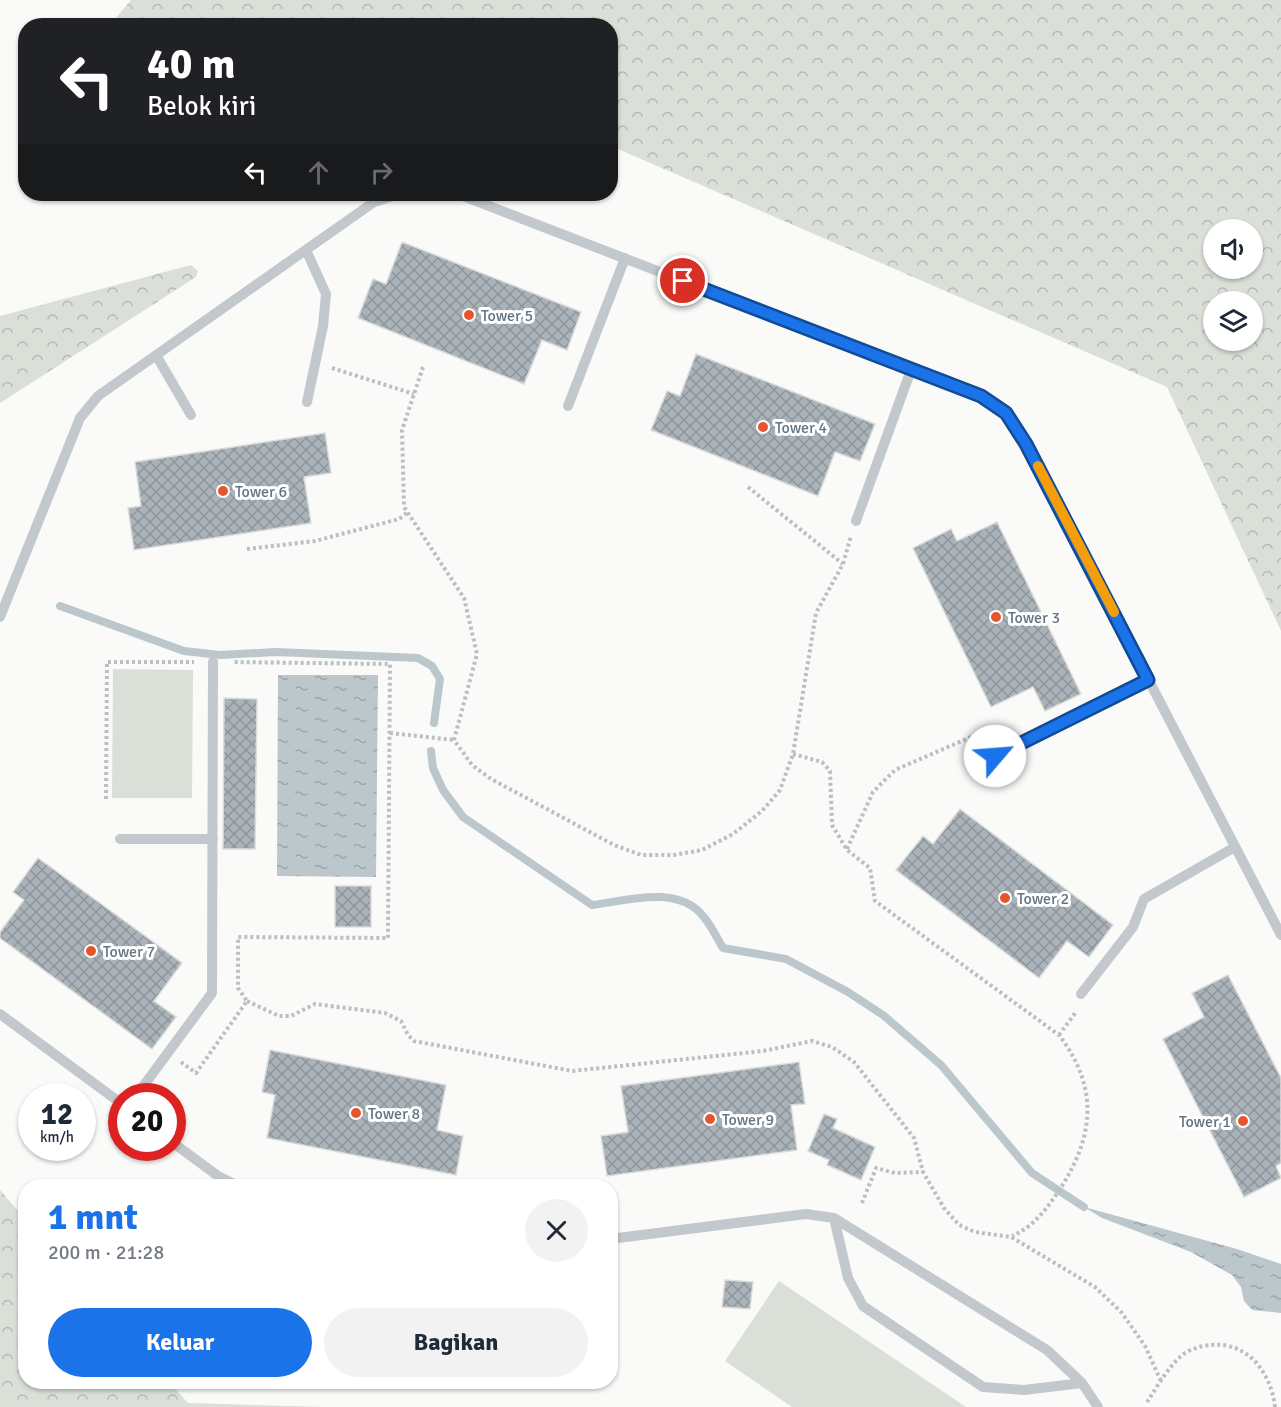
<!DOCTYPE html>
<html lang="id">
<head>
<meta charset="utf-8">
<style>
  :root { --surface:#fff; --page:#f2f2f3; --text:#1f2937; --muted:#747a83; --accent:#1a73e8 }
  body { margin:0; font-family:Signika,sans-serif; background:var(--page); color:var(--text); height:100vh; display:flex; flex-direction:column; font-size:22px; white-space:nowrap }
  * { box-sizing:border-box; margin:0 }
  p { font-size:20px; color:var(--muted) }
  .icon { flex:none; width:33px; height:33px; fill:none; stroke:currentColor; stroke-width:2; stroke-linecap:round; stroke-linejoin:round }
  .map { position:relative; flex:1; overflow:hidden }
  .drawer { position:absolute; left:18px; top:1179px; width:600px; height:210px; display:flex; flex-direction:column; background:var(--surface); border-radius:24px; box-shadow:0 2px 4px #0004 }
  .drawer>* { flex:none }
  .guide { position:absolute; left:18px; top:18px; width:600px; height:183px; border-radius:24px; box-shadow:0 2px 4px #0004; background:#202124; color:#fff; overflow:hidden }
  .tools { position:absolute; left:1203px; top:219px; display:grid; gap:12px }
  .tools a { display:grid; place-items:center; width:60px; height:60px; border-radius:50%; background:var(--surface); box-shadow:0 2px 4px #0004; font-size:30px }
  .speed { position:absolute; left:18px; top:1083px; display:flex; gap:12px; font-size:30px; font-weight:700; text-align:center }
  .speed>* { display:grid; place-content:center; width:78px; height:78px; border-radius:50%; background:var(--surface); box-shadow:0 2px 4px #0004; line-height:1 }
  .speed small { font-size:15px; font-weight:400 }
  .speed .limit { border:9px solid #d22; background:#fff; color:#111 }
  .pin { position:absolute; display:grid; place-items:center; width:51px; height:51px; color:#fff; margin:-26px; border:3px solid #fff; border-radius:50%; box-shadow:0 2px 6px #0007 }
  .me { position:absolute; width:66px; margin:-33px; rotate:63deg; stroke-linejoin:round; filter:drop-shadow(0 0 4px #0008) }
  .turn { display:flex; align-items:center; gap:21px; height:126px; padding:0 30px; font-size:27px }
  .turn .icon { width:78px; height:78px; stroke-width:2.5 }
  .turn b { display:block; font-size:42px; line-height:51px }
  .lanes { display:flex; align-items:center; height:57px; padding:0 30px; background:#0003; justify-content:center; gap:30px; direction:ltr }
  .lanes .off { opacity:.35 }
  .round { display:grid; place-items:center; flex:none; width:63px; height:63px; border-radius:32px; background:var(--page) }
  .overview { display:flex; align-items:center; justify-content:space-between; height:102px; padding:0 30px }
  h1 { font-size:36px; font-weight:700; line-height:45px; color:var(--accent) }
  .button { display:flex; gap:12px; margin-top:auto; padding:12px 30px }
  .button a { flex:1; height:69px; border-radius:36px; background:var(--accent); color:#fff; font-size:24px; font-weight:700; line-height:69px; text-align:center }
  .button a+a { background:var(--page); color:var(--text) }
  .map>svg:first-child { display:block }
  .forest { fill:url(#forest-crowns); fill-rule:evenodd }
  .pitch { fill:#dadfd7 }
  .water { fill:url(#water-ripples) }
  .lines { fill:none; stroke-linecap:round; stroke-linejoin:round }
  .stream { stroke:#bbc7cb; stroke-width:8 }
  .building { fill:url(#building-cross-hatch); stroke:#dcdcda; stroke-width:1.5 }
  .path { stroke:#bbbfc2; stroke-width:4; stroke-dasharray:3 3; stroke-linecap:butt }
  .lane { stroke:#c3c8cc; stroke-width:10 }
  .route-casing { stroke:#114b97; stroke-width:15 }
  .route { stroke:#1a73e8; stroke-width:10 }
  .slow { stroke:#f59e0b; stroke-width:10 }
  .poi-dot { fill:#e4572e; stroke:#fff; stroke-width:2 }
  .labels { text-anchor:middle; stroke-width:6; stroke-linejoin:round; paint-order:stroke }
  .poi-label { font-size:16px; fill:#657683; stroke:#fff; text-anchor:start }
</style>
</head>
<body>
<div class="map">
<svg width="1281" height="1407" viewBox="0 0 1281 1407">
  <defs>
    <pattern id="forest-crowns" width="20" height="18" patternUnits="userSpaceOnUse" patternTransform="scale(1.5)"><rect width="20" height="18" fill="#dadfd7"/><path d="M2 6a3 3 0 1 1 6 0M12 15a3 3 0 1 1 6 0" fill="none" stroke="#b4b9b4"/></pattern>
    <pattern id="water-ripples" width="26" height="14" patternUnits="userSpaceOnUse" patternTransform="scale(1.5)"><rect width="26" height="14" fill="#bbc7cb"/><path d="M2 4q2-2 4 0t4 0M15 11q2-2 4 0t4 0" fill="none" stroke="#9ca6aa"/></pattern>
    <pattern id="building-cross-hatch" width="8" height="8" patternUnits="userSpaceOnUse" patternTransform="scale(1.5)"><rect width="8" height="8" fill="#aab3b9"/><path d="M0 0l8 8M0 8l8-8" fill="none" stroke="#8e969c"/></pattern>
  </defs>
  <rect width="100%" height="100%" fill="#fafaf8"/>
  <path class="forest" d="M 131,0 L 1281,0 L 1281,631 L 1167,387 L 611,146 L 610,26 L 110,25 ZM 1214,230 L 1252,230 L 1252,268 L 1214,268 ZM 1214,302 L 1252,302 L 1252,340 L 1214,340 Z
    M 191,265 L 198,271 L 196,277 L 0,403 L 0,316 Z
    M 0,1190 L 25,1219 L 26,1382 L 169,1382 L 188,1403 L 324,1407 L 0,1407 Z"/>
  <path class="pitch" d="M 113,669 L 193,670 L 192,798 L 112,798 Z
    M 779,1281 L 966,1407 L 792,1407 L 725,1361 Z"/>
  <path class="water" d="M 278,675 L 378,675 L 376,877 L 277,876 Z
    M 1084,1207 L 1237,1249 L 1281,1264 L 1281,1313 L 1252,1310 L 1244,1301 L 1241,1287 L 1232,1275 L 1191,1252 L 1102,1218 Z"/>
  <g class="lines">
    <path class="stream" d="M 60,606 L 184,651 L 220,655 L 276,652 L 418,658 L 432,666 L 440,679 L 434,723
      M 431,751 L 433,768 L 443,790 L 463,817 L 592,905 C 626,901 677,884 703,916 C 711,925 717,938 723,948 L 786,959 L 848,992 L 883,1015 L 941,1065 L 1032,1173 L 1084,1207"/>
  </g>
  <path class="building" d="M 402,242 L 581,312 L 567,350 L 542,340 L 524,384 L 358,318 L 373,279 L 386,284 Z
    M 696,354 L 875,424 L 860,461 L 835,452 L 818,496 L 651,430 L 667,391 L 680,396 Z
    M 325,433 L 331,473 L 304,477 L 311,523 L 134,550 L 128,508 L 141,506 L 135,462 Z
    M 997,522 L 1081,694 L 1045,711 L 1033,687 L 991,707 L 913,548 L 951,529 L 957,541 Z
    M 224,698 L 257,699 L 255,849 L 223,849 Z
    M 960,809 L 1113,925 L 1089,957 L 1067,941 L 1039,978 L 896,870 L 923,836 L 933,844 Z
    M 38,858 L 182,963 L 154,1001 L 176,1017 L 152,1049 L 0,938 L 0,932 L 24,900 L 13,892 Z
    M 335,886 L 371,886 L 371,927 L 335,927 Z
    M 1228,975 L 1281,1078 L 1281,1163 L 1276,1166 L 1281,1178 L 1244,1197 L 1163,1039 L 1204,1017 L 1192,993 Z
    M 270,1050 L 446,1085 L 437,1130 L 463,1136 L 456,1175 L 267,1138 L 275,1095 L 262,1092 Z
    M 799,1062 L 805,1104 L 791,1105 L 797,1150 L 607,1176 L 601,1136 L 628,1132 L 621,1086 Z
    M 824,1114 L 837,1119 L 833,1128 L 875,1147 L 861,1180 L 827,1165 L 829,1160 L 808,1151 Z
    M 725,1280 L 753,1282 L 750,1309 L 722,1307 Z"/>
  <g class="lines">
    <path class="path" d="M 423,367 L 402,430 L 404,507 L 464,598 L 477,654 L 454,740 L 472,765 L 491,779 L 614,845 L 641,855 L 674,855 L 702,850 L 733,834 L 762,811 L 780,790 L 793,754 L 816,613 L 843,564 L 851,536
      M 332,368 L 414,394
      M 748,487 L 843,564
      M 247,549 L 315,541 L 399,519 L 408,512
      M 390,733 L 454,740
      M 793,754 L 822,762 L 830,771 L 832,825 L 847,850 L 870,868 L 875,901 L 1059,1035 C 1100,1089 1094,1138 1058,1192 C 1045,1211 1033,1227 1012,1236
      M 106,799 L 107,662 L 194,662
      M 847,849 L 873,792 L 895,770 L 978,734 L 985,743
      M 247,1001 L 279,1016 L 291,1016 L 315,1004 L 385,1013 L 401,1021 L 408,1035 L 414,1041 L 572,1071 L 763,1051 L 812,1041 L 832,1047 L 854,1062 L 914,1138 L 923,1172 L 944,1208 L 959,1225 L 975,1232 L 1011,1237 L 1095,1287 L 1122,1313 L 1145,1346 L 1161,1381
      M 1059,1035 L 1076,1012
      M 181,1062 L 196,1073 L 247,1001 L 238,988 L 238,937 L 388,938 L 390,664 L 232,662
      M 862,1203 L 876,1168 L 895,1173 L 923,1172
      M 1147,1402 C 1157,1387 1167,1369 1180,1357 C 1187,1350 1200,1346 1210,1345 C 1247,1341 1271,1372 1275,1407"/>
    <path class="lane" d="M 458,194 L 981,396 L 1006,413 L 1026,444 L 1281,935
      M 306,250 L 326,294 L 323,326 L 307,402
      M 156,355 L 191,415
      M 568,406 L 625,258
      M 856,521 L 911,370
      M 0,617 L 80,418 L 98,396 L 374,202 L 399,194
      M 995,756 L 1148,679
      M 120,839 L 213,839
      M 1081,994 L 1133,927 L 1144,899 L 1235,847
      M 0,1014 L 122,1104
      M 136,1096 L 212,993 L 213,662
      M 172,1142 L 218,1176 L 238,1186
      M 834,1218 L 848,1278 L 863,1306 L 983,1387 L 1024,1390 L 1082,1383
      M 610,1239 L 806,1214 L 834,1218 L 1047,1350 L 1082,1383 L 1098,1407"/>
  </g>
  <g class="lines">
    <g class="route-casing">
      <path id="route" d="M 683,281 L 981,396 L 1006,413 L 1026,444 L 1148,680 L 995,756"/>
    </g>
    <use href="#route" class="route"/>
    <path class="slow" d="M 1038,466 L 1114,612"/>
  </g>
  <g class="poi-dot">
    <circle cx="469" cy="315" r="6"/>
    <circle cx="763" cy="427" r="6"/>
    <circle cx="223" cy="491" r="6"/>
    <circle cx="996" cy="617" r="6"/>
    <circle cx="1005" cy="898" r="6"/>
    <circle cx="91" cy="951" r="6"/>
    <circle cx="356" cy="1113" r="6"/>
    <circle cx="710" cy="1119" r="6"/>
    <circle cx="1243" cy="1121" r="6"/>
  </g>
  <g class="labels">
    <g class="poi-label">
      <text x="481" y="321">Tower 5</text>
      <text x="775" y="433">Tower 4</text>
      <text x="235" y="497">Tower 6</text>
      <text x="1008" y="623">Tower 3</text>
      <text x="1017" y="904">Tower 2</text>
      <text x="103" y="957">Tower 7</text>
      <text x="368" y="1119">Tower 8</text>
      <text x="722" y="1125">Tower 9</text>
      <text x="1231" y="1127" text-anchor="end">Tower 1</text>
    </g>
  </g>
</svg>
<div class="tools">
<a><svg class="icon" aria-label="sound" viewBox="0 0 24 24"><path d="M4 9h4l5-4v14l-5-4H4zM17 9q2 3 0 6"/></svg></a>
<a><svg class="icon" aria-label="layers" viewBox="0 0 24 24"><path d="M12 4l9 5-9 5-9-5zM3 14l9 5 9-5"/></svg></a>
</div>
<div class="speed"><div>12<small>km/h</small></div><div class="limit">20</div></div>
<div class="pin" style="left:683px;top:281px;background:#d93025"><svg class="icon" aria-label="arrive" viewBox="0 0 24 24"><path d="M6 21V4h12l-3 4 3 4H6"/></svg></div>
<svg class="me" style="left:995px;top:756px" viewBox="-20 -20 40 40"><circle r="19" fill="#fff"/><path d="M0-13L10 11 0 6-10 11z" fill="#1a73e8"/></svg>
<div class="guide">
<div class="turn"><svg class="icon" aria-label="left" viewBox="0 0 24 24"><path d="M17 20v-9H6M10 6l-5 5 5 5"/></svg><div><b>40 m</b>Belok kiri</div></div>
<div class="lanes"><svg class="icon" aria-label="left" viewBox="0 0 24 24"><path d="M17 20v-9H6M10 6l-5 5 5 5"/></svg><svg class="icon off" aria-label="ahead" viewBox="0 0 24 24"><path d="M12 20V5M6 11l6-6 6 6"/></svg><svg class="icon off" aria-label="right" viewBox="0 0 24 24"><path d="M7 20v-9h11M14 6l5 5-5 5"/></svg></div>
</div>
<section class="drawer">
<div class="overview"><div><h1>1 mnt</h1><p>200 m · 21:28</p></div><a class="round"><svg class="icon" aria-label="close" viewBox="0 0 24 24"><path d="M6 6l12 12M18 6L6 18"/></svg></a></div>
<div class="button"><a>Keluar</a><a>Bagikan</a></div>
</section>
</div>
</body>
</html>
